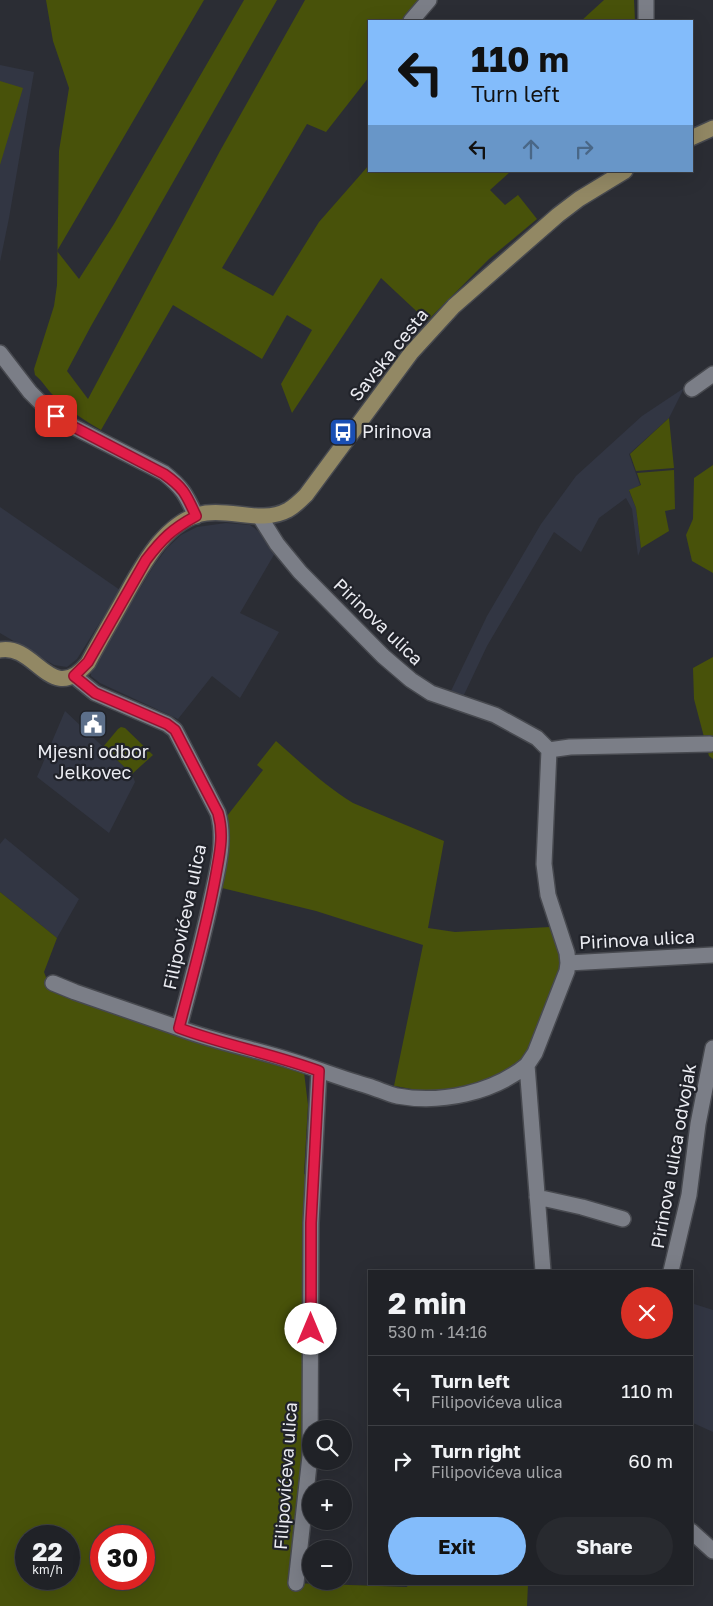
<!DOCTYPE html>
<html lang="en">
<head>
<meta charset="utf-8">
<style>
  :root { --surface:#202227; --page:#282a2f; --text:#f1f3f6; --muted:#a2a4a7; --line:#3d3f44; --accent:#83bcfb }
  body { margin:0; font-family:"Golos Text",sans-serif; background:var(--page); color:var(--text); height:100vh; display:flex; flex-direction:column; font-size:19px; white-space:nowrap }
  * { box-sizing:border-box; margin:0 }
  p { font-size:16px; color:var(--muted) }
  .icon { flex:none; width:28px; height:28px; fill:none; stroke:currentColor; stroke-width:2; stroke-linecap:round; stroke-linejoin:round }
  .map { position:relative; flex:1; overflow:hidden }
  .sheet { position:absolute; left:368px; top:1270px; width:325px; height:315px; display:flex; flex-direction:column; background:var(--surface); border-radius:0px; box-shadow:0 5px 20px #0002,0 0 0 1px var(--line) }
  .sheet>* { flex:none }
  .guide { position:absolute; left:368px; top:20px; width:325px; height:152px; border-radius:0px; box-shadow:0 5px 20px #0002,0 0 0 1px var(--line); background:#83bcfb; color:#111; overflow:hidden }
  .buttons { position:absolute; left:302px; top:1420px; display:grid; gap:10px }
  .buttons a { display:grid; place-items:center; width:50px; height:50px; border-radius:50%; background:var(--surface); box-shadow:0 5px 20px #0002,0 0 0 1px var(--line); font-size:25px }
  .speed { position:absolute; left:15px; top:1525px; display:flex; gap:10px; font-size:25px; font-weight:700; text-align:center }
  .speed>* { display:grid; place-content:center; width:65px; height:65px; border-radius:50%; background:var(--surface); box-shadow:0 5px 20px #0002,0 0 0 1px var(--line); line-height:1 }
  .speed small { font-size:12px; font-weight:400 }
  .speed .limit { border:8px solid #d22; background:#fff; color:#111 }
  .pin { position:absolute; display:grid; place-items:center; width:42px; height:42px; color:#fff; margin:-21px; border-radius:10px; box-shadow:0 2px 8px #0006 }
  .me { position:absolute; width:55px; margin:-28px; rotate:0deg; stroke-linejoin:round; filter:drop-shadow(0 0 4px #0008) }
  .turn { display:flex; align-items:center; gap:18px; height:105px; padding:0 20px; font-size:22px }
  .turn .icon { width:65px; height:65px; stroke-width:2.5 }
  .turn b { display:block; font-size:35px; line-height:42px }
  .lanes { display:flex; align-items:center; height:48px; padding:0 20px; background:#0003; justify-content:center; gap:25px; direction:ltr }
  .lanes .off { opacity:.35 }
  .round { display:grid; place-items:center; flex:none; width:52px; height:52px; border-radius:26px; background:var(--page) }
  .summary { display:flex; align-items:center; justify-content:space-between; height:85px; padding:0 20px }
  h1 { font-size:30px; font-weight:700; line-height:38px }
  .button { display:flex; gap:10px; margin-top:auto; padding:10px 20px }
  .button a { flex:1; height:58px; border-radius:30px; background:var(--accent); color:#111; font-size:20px; font-weight:700; line-height:58px; text-align:center }
  .button a+a { background:var(--page); color:var(--text) }
  ul { padding:0; list-style:none }
  li { display:flex; align-items:center; gap:15px; height:70px; padding:0 20px; border-top:1px solid var(--line) }
  li div { flex:1 }
  li b { display:block; font-size:19px }
  li em { font-style:normal }
  .map>svg:first-child { display:block }
  .built { fill:#323643 }
  .green { fill:#48520a; fill-rule:evenodd }
  .lines { fill:none; stroke-linecap:round; stroke-linejoin:round }
  .street-casing { stroke:#47494f; stroke-width:18 }
  .secondary-casing { stroke:#47494f; stroke-width:18 }
  .street { stroke:#7b7e87; stroke-width:15 }
  .secondary { stroke:#928864; stroke-width:15 }
  .route-casing { stroke:#92132f; stroke-width:12 }
  .route { stroke:#e11d48; stroke-width:9 }
  .labels { text-anchor:middle; stroke-width:4.5; stroke-linejoin:round; paint-order:stroke }
  .street-label { font-size:18px; fill:#ebecf2; stroke:#21232a }
  .poi-label { font-size:18px; fill:#ebecf2; stroke:#21232a; text-anchor:start }
</style>
</head>
<body>
<div class="map">
<svg width="713" height="1606" viewBox="0 0 713 1606">
  <rect width="100%" height="100%" fill="#2b2d34"/>
  <path class="built" d="M 0,65 L 34,72 L 9,218 L 0,262 Z
    M 684,388 L 669,418 L 629,454 L 640,485 L 629,491 L 636,508 L 641,548 L 638,556 L 632,509 L 626,498 L 599,518 L 581,552 L 554,532 L 487,646 L 463,697 L 451,691 L 487,616 L 541,524 L 576,476 L 642,416 Z
    M 0,507 L 120,590 L 77,659 L 67,667 L 54,665 L 0,633 Z
    M 226,523 L 250,525 L 261,533 L 275,553 L 240,613 L 279,632 L 240,698 L 212,676 L 178,719 L 100,683 L 91,676 L 91,670 L 153,567 L 167,548 L 181,535 L 197,527 Z
    M 65,711 L 132,774 L 135,782 L 109,833 L 37,777 Z
    M 5,838 L 79,899 L 57,938 L 0,892 L 0,844 Z
    M 691,1303 L 713,1310 L 713,1432 L 691,1422 Z"/>
  <path class="green" d="M 46,0 L 204,0 L 57,251 L 79,279 L 114,224 L 244,0 L 277,0 L 91,326 L 67,371 L 88,399 L 220,151 L 305,0 L 419,0 L 402,21 L 369,21 L 369,77 L 326,132 L 307,124 L 222,268 L 273,296 L 319,222 L 369,165 L 369,171 L 511,171 L 490,190 L 505,205 L 518,195 L 537,219 L 489,259 L 427,321 L 381,278 L 292,413 L 281,384 L 312,330 L 287,315 L 262,359 L 173,305 L 101,430 C 84,420 68,410 54,396 C 47,390 43,381 35,375 L 34,369 L 54,306 L 57,285 L 59,151 L 69,88 L 53,41 Z
    M 604,0 L 634,0 L 635,21 L 581,21 Z
    M 0,81 L 23,88 L 0,165 Z
    M 669,418 L 674,468 L 636,471 L 630,454 Z
    M 713,465 L 713,573 L 692,561 L 686,535 L 693,519 L 694,478 Z
    M 674,470 L 675,509 L 665,511 L 669,531 L 641,548 L 636,508 L 629,490 L 641,485 L 637,473 Z
    M 713,657 L 713,759 L 709,756 L 694,699 L 693,668 Z
    M 121,727 L 125,728 L 153,755 L 132,774 L 103,747 L 118,729 Z
    M 276,741 C 301,763 325,786 353,803 L 444,841 L 428,928 L 455,932 L 550,927 C 555,941 562,956 560,972 L 528,1050 C 525,1056 522,1061 517,1065 C 502,1077 455,1092 436,1092 C 423,1092 408,1088 394,1086 L 423,945 L 316,911 L 222,888 L 229,834 L 227,816 L 263,770 L 257,765 Z
    M 0,892 L 57,938 L 44,972 L 49,985 L 304,1072 L 308,1105 L 304,1174 L 308,1175 L 304,1448 L 292,1583 L 407,1587 L 408,1584 L 528,1584 L 527,1606 L 0,1606 ZM 26,1536 L 69,1536 L 69,1579 L 26,1579 ZM 101,1536 L 144,1536 L 144,1579 L 101,1579 Z"/>
  <g class="lines">
    <g class="street-casing">
      <path id="street" d="M 646,0 L 646,21
        M 411,21 L 429,0
        M 0,353 L 30,392 L 48,410 L 64,422 L 164,473 C 183,488 186,495 196,516
        M 692,389 L 713,374
        M 260,517 L 277,544 L 300,572 L 383,656 L 411,680 L 431,693 L 495,715 L 537,738 L 549,750 L 544,864 L 548,895 L 567,953 L 568,963 L 567,971 L 535,1053 L 527,1065 L 543,1271
        M 74,676 L 95,693 L 167,724 L 175,730 L 218,813 C 226,841 217,872 211,900 C 202,943 190,986 179,1028 C 216,1042 255,1049 292,1061 C 318,1069 343,1079 368,1086 C 378,1089 388,1094 397,1096 C 441,1104 493,1093 527,1065
        M 549,750 L 570,747 L 710,744
        M 568,963 L 713,955
        M 53,983 L 75,992 L 179,1028
        M 537,1197 L 582,1207 L 623,1219
        M 671,1271 L 689,1195 L 698,1124 L 713,1048
        M 691,1531 L 713,1551
        M 296,1583 L 310,1456 L 311,1223 L 319,1071"/>
    </g>
    <g class="secondary-casing">
      <path id="secondary" d="M 691,138 L 713,128
        M 0,650 C 36,643 51,707 88,663 C 99,642 111,622 122,602 C 140,570 164,519 206,513 C 234,509 262,524 288,510 C 295,506 301,500 306,495 L 411,353 L 454,306 L 558,215 L 579,199 L 625,171"/>
    </g>
    <use href="#street" class="street"/>
    <use href="#secondary" class="secondary"/>
  </g>
  <g class="lines">
    <g class="route-casing">
      <path id="route" d="M 56,416 L 72,426 L 164,474 C 184,488 186,494 196,516 C 172,529 162,539 146,560 L 88,662 L 74,676 L 95,693 L 167,724 L 175,730 L 218,813 C 224,834 220,852 216,874 C 207,926 192,977 179,1028 C 224,1045 273,1054 319,1071 L 311,1223 L 311,1329"/>
    </g>
    <use href="#route" class="route"/>
  </g>
  <defs>
    <g id="bus-square" transform="scale(1.4375)"><rect x="-9" y="-9" width="18" height="18" rx="4" fill="#1a4fb4" stroke="#21232a"/><path d="M-5-6H5V4H4V6H2V4H-2V6H-4V4H-5ZM-3.5-4V0h7V-4ZM-3.5 1.2v1.5H-2V1.2ZM2 1.2v1.5H3.5V1.2Z" fill="#fff"/></g>
    <g id="civic-square" transform="scale(1.4375)"><rect x="-9" y="-9" width="18" height="18" rx="4" fill="#5c6f8a" stroke="#21232a"/><path d="M-.6-6.5H3V-4.5H.6V-3L4-1V1h2V6H-6V1h2V-1L-.6-3ZM-1.2 2.5V6h2.4V2.5Z" fill="#fff"/></g>
  </defs>
  <g fill-rule="evenodd">
    <use href="#bus-square" x="343" y="432"/>
    <use href="#civic-square" x="93" y="724"/>
  </g>
  <g class="labels">
    <g class="street-label">
      <text transform="translate(389 355) rotate(-51)" y="6">Savska cesta</text>
      <text transform="translate(378 622) rotate(44)" y="6">Pirinova ulica</text>
      <text transform="translate(185 917) rotate(-78)" y="6">Filipovićeva ulica</text>
      <text transform="translate(637 940) rotate(-3)" y="6">Pirinova ulica</text>
      <text transform="translate(674 1156) rotate(-80)" y="6">Pirinova ulica odvojak</text>
      <text transform="translate(286 1476) rotate(-86)" y="6">Filipovićeva ulica</text>
    </g>
    <g class="poi-label">
      <text x="362" y="438">Pirinova</text>
      <text x="93" y="758" text-anchor="middle">Mjesni odbor<tspan x="93" dy="21">Jelkovec</tspan></text>
    </g>
  </g>
</svg>
<div class="buttons">
<a><svg class="icon" aria-label="search" viewBox="0 0 24 24"><circle cx="10" cy="10" r="6"/><path d="M15 15l6 6"/></svg></a>
<a>+</a>
<a>−</a>
</div>
<div class="speed"><div>22<small>km/h</small></div><div class="limit">30</div></div>
<div class="pin" style="left:56px;top:416px;background:#d93025"><svg class="icon" aria-label="arrive" viewBox="0 0 24 24"><path d="M6 21V4h12l-3 4 3 4H6"/></svg></div>
<svg class="me" style="left:311px;top:1329px" viewBox="-20 -20 40 40"><circle r="19" fill="#fff"/><path d="M0-13L10 11 0 6-10 11z" fill="#e11d48"/></svg>
<div class="guide">
<div class="turn"><svg class="icon" aria-label="left" viewBox="0 0 24 24"><path d="M17 20v-9H6M10 6l-5 5 5 5"/></svg><div><b>110 m</b>Turn left</div></div>
<div class="lanes"><svg class="icon" aria-label="left" viewBox="0 0 24 24"><path d="M17 20v-9H6M10 6l-5 5 5 5"/></svg><svg class="icon off" aria-label="ahead" viewBox="0 0 24 24"><path d="M12 20V5M6 11l6-6 6 6"/></svg><svg class="icon off" aria-label="right" viewBox="0 0 24 24"><path d="M7 20v-9h11M14 6l5 5-5 5"/></svg></div>
</div>
<section class="sheet">
<div class="summary"><div><h1>2 min</h1><p>530 m · 14:16</p></div><a class="round" style="background:#d93025;color:#fff"><svg class="icon" aria-label="close" viewBox="0 0 24 24"><path d="M6 6l12 12M18 6L6 18"/></svg></a></div>
<ul>
<li><svg class="icon" aria-label="left" viewBox="0 0 24 24"><path d="M17 20v-9H6M10 6l-5 5 5 5"/></svg><div><b>Turn left</b><p>Filipovićeva ulica</p></div><em>110 m</em></li>
<li><svg class="icon" aria-label="right" viewBox="0 0 24 24"><path d="M7 20v-9h11M14 6l5 5-5 5"/></svg><div><b>Turn right</b><p>Filipovićeva ulica</p></div><em>60 m</em></li>
</ul>
<div class="button"><a>Exit</a><a>Share</a></div>
</section>
</div>
</body>
</html>
